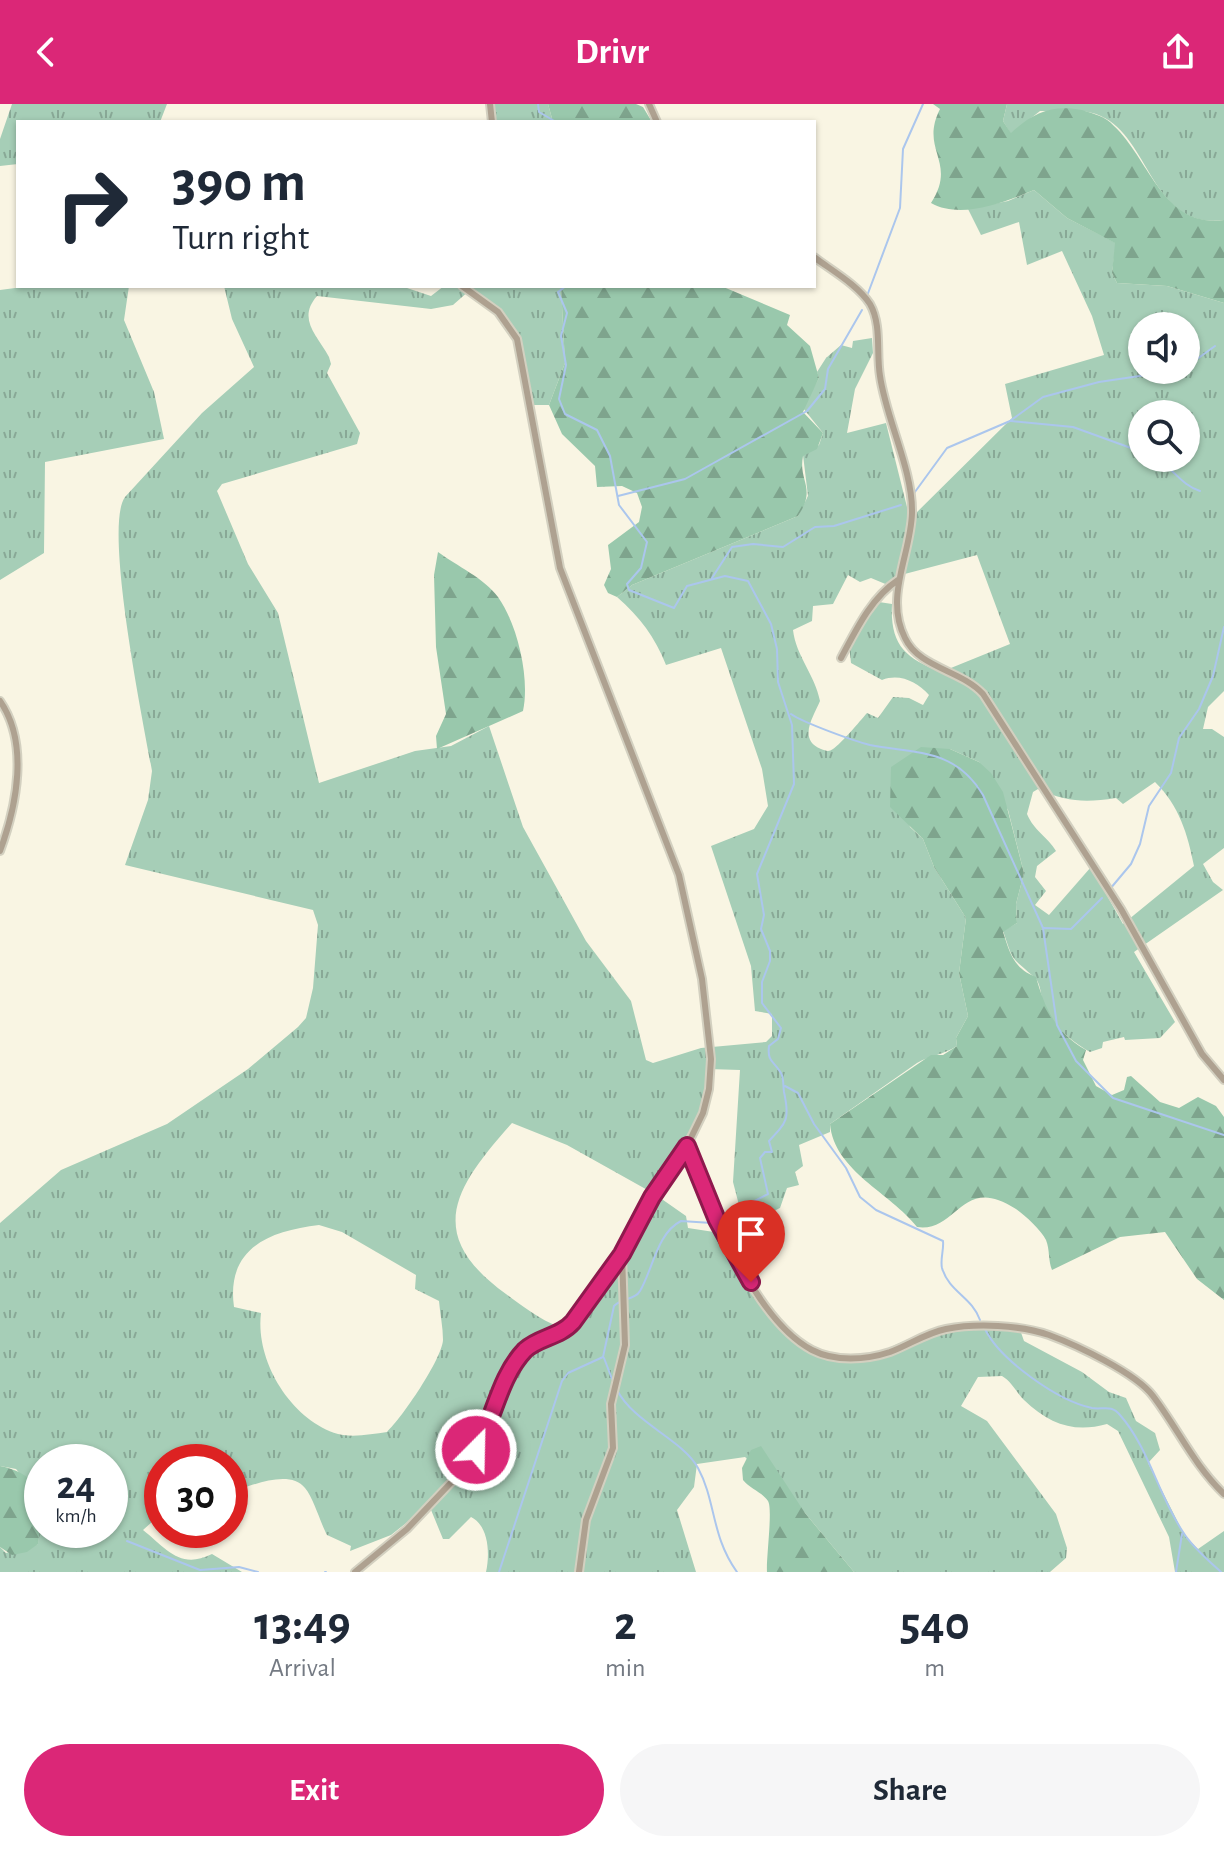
<!DOCTYPE html>
<html lang="en">
<head>
<meta charset="utf-8">
<style>
  :root { --surface:#fff; --page:#f6f6f7; --text:#1f2937; --muted:#747a83; --accent:#db2777 }
  body { margin:0; font-family:"Alegreya Sans",sans-serif; background:var(--page); color:var(--text); height:100vh; display:flex; flex-direction:column; font-size:30px; white-space:nowrap }
  * { box-sizing:border-box; margin:0 }
  p { font-size:26px; color:var(--muted) }
  .icon { flex:none; width:44px; height:44px; fill:none; stroke:currentColor; stroke-width:2; stroke-linecap:round; stroke-linejoin:round }
  .map { position:relative; height:1468px; overflow:hidden }
  .details { display:flex; flex-direction:column; background:var(--surface); flex:1 }
  .details>* { flex:none }
  .hud { position:absolute; left:16px; top:16px; width:800px; height:168px; border-radius:0px; box-shadow:0 2px 6px #0004; background:#fff; color:var(--text); overflow:hidden }
  .fabs { position:absolute; left:1128px; top:208px; display:grid; gap:16px }
  .fabs a { display:grid; place-items:center; width:72px; height:72px; border-radius:50%; background:var(--surface); box-shadow:0 2px 6px #0004; font-size:40px }
  .speed { position:absolute; left:24px; top:1340px; display:flex; gap:16px; font-size:40px; font-weight:700; text-align:center }
  .speed>* { display:grid; place-content:center; width:104px; height:104px; border-radius:50%; background:var(--surface); box-shadow:0 2px 6px #0004; line-height:1 }
  .speed small { font-size:20px; font-weight:400 }
  .speed .limit { border:12px solid #d22; background:#fff; color:#111 }
  .pin { position:absolute; display:grid; place-items:center; width:68px; height:68px; color:#fff; margin:-82px -34px; border-radius:50% 50% 50% 0; rotate:-45deg; box-shadow:0 0 8px #0007 }
  .pin .icon { rotate:45deg }
  .me { position:absolute; width:88px; margin:-44px; rotate:23deg; stroke-linejoin:round; filter:drop-shadow(0 0 6px #0008) }
  .turn { display:flex; align-items:center; gap:28px; height:168px; padding:0 24px; font-size:36px }
  .turn .icon { width:104px; height:104px; stroke-width:2.5 }
  .turn b { display:block; font-size:56px; line-height:68px }
  .eta { display:flex; justify-content:space-evenly; align-items:center; height:136px; text-align:center }
  .eta b { font-size:48px; font-weight:700; line-height:56px }
  .action { display:flex; gap:16px; margin-top:auto; padding:16px 24px }
  .action a { flex:1; height:92px; border-radius:48px; background:var(--accent); color:#fff; font-size:32px; font-weight:700; line-height:92px; text-align:center }
  .action a+a { background:var(--page); color:var(--text) }
  header { display:flex; justify-content:space-between; align-items:center; height:104px; padding:0 24px; background:var(--accent); color:#fff; font-size:36px; font-weight:700 }
  .map>svg:first-child { display:block }
  .grass { fill:url(#grass-tufts); fill-rule:evenodd }
  .forest { fill:url(#forest-firs) }
  .lines { fill:none; stroke-linecap:round; stroke-linejoin:round }
  .stream { stroke:#abc6ed; stroke-width:2 }
  .street-casing { stroke:#d3d0c0; stroke-width:10 }
  .street { stroke:#aea190; stroke-width:6 }
  .route-casing { stroke:#8e194d; stroke-width:20 }
  .route { stroke:#db2777; stroke-width:14 }
</style>
</head>
<body>
<header><svg class="icon" aria-label="back" viewBox="0 0 24 24"><path d="M15 5l-7 7 7 7"/></svg>Drivr<svg class="icon" aria-label="share" viewBox="0 0 24 24"><path d="M12 15V3M7 8l5-5 5 5M5 13v7h14v-7"/></svg></header>
<div class="map">
<svg width="1224" height="1468" viewBox="0 0 1224 1468">
  <defs>
    <pattern id="grass-tufts" width="24" height="20" patternUnits="userSpaceOnUse" patternTransform="scale(2)"><rect width="24" height="20" fill="#a6ceb7"/><path d="M3 7l-1-3M5 7V3M7 7l1-3M15 17l-1-3M17 17v-4M19 17l1-3" fill="none" stroke="#88a896"/></pattern>
    <pattern id="forest-firs" width="22" height="20" patternUnits="userSpaceOnUse" patternTransform="scale(2)"><rect width="22" height="20" fill="#99c8ac"/><path d="M5 1l3.5 6h-7zM16 11l3.5 6h-7z" fill="#7ea48d"/></pattern>
  </defs>
  <rect width="100%" height="100%" fill="#f9f5e3"/>
  <path class="grass" d="M 12,0 L 167,0 L 160,18 L 18,18 L 18,60 L 0,62 L 0,35 Z
    M 491,0 L 548,0 L 553,18 L 493,18 Z
    M 1007,0 L 1224,0 L 1224,116 C 1149,126 1151,29 1096,10 C 1079,4 1057,7 1040,7 L 1011,30 L 1003,17 Z
    M 1034,86 L 1067,114 L 1116,139 L 1112,169 L 1117,179 L 1167,182 L 1224,199 L 1224,587 L 1208,603 L 1203,625 L 1212,625 L 1224,633 L 1224,744 L 1203,760 L 1213,778 L 1223,786 L 1134,848 L 1175,918 L 1160,934 L 1125,936 L 1124,933 L 1103,938 L 1102,944 L 1090,948 C 1073,938 1052,922 1044,903 C 1041,894 1041,878 1034,873 C 1009,851 1014,858 1003,827 L 1017,819 L 1016,800 L 1024,769 L 1008,706 L 979,658 L 950,645 L 892,663 L 910,723 L 923,735 L 934,763 L 966,814 L 959,869 L 968,912 L 956,934 L 957,942 C 943,951 931,951 917,959 L 830,1020 L 830,1028 L 799,1041 L 803,1062 L 795,1068 L 799,1081 L 787,1084 L 780,1104 L 751,1118 L 731,1117 L 731,1111 L 740,1105 L 733,1078 L 740,966 L 708,965 L 703,998 L 694,1020 L 651,1088 L 567,1041 L 512,1019 C 455,1083 423,1130 506,1190 C 527,1205 545,1220 570,1226 L 613,1167 L 656,1091 L 686,1112 L 688,1124 L 727,1130 C 732,1143 736,1158 743,1170 C 758,1201 808,1252 844,1254 C 874,1255 899,1237 926,1229 C 956,1221 987,1220 1018,1220 L 1024,1237 L 1082,1268 L 1109,1288 L 1126,1294 L 1136,1317 L 1155,1329 L 1160,1346 L 1148,1359 L 1185,1432 L 1198,1445 L 1224,1427 L 1224,1468 L 1175,1468 L 1169,1433 L 1118,1327 L 1107,1320 C 1075,1329 1050,1321 1024,1296 C 1016,1288 1012,1278 1002,1272 L 978,1273 L 961,1302 L 987,1317 L 1056,1410 L 1067,1444 L 1066,1454 L 1050,1468 L 854,1468 L 805,1409 L 745,1353 L 697,1360 L 694,1383 L 677,1406 L 696,1468 L 486,1468 C 490,1450 489,1422 471,1413 L 449,1435 L 443,1435 L 429,1401 L 391,1431 L 350,1447 L 351,1442 L 327,1431 C 320,1418 314,1395 305,1384 C 289,1364 249,1383 230,1388 L 230,1358 L 162,1358 L 162,1409 L 143,1426 C 167,1445 180,1466 212,1450 L 242,1468 L 0,1468 L 0,1443 L 6,1449 L 38,1440 L 40,1394 L 16,1365 L 0,1362 L 0,1119 L 61,1066 L 167,1020 L 248,965 L 298,923 L 306,914 L 313,884 L 318,821 L 313,806 L 125,761 L 148,696 L 152,667 C 144,621 103,423 125,393 L 202,309 L 254,263 L 232,215 L 224,182 L 401,182 L 431,192 L 444,182 L 561,182 L 565,259 L 549,301 L 533,301 C 519,243 525,222 470,186 L 453,201 L 431,205 L 317,192 C 297,215 317,231 329,253 L 331,260 L 327,269 L 360,329 L 357,340 L 222,380 L 217,387 L 248,460 L 278,509 L 319,679 L 415,647 L 451,642 L 489,622 L 523,723 L 586,837 L 631,897 L 646,956 L 653,959 L 701,944 L 766,938 L 772,932 L 772,910 L 755,907 L 751,862 L 711,742 L 754,725 L 768,702 L 762,665 L 721,544 L 666,561 C 655,533 640,513 617,493 L 632,481 L 798,412 L 808,392 L 803,351 L 819,341 L 823,329 L 803,304 L 819,274 L 817,268 L 826,254 L 841,241 L 852,244 L 853,237 L 872,234 L 873,249 L 855,285 L 847,329 L 886,319 L 910,415 L 1012,314 L 1005,280 L 1104,251 L 1092,212 L 1062,147 L 1027,161 L 1019,118 L 981,131 L 968,105 L 1008,97 ZM 1142,222 L 1186,222 L 1186,266 L 1142,266 ZM 1142,310 L 1186,310 L 1186,354 L 1142,354 ZM 977,451 L 1010,540 L 941,568 C 904,554 890,540 892,500 L 879,498 L 849,541 L 851,559 L 882,576 C 900,569 917,578 929,591 L 923,601 L 909,594 L 893,593 L 878,614 L 867,609 C 859,618 842,639 833,645 C 829,648 826,647 821,645 C 797,635 814,612 820,597 C 815,571 796,552 793,526 L 812,517 L 813,502 L 833,500 L 848,471 L 860,478 L 871,474 L 895,484 L 897,472 ZM 1155,678 C 1179,701 1188,731 1194,762 L 1123,820 L 1091,763 L 1049,811 L 1035,801 L 1046,787 L 1035,773 L 1037,762 L 1056,747 C 1047,732 1034,727 1027,710 L 1033,688 L 1038,685 C 1067,698 1085,699 1116,694 L 1123,700 ZM 319,1121 L 342,1128 L 416,1171 L 415,1185 L 439,1197 C 440,1210 443,1223 443,1236 C 442,1255 402,1314 387,1328 C 372,1330 353,1334 338,1330 C 291,1316 255,1257 261,1209 L 234,1203 C 226,1145 268,1127 319,1121 ZM 42,1358 L 110,1358 L 110,1426 L 42,1426 Z
    M 30,182 L 129,182 L 124,216 L 154,288 L 164,335 L 45,358 L 44,449 L 0,476 L 0,186 Z"/>
  <path class="forest" d="M 548,0 L 636,0 L 643,3 L 652,18 L 553,18 Z
    M 933,0 L 1007,0 L 1003,17 L 1011,29 C 1032,9 1052,0 1082,6 C 1094,10 1105,12 1114,22 C 1150,56 1163,124 1224,116 L 1224,199 L 1167,182 L 1117,179 L 1112,169 L 1115,139 L 1067,114 L 1034,86 C 1005,98 961,116 931,99 C 958,57 919,47 940,5 Z
    M 561,182 L 721,182 L 790,211 L 787,221 L 810,242 L 819,274 L 803,308 L 823,329 L 817,345 L 803,352 C 798,377 817,384 798,412 L 632,481 L 617,493 L 608,489 L 604,481 L 611,465 L 608,441 L 639,418 L 642,403 L 637,389 L 622,382 L 597,383 L 595,362 L 562,330 L 549,301 L 565,259 Z
    M 438,448 C 457,462 484,474 498,493 C 518,521 530,575 523,607 L 437,645 L 436,632 L 446,610 L 436,543 L 434,471 Z
    M 921,643 L 950,645 L 979,658 L 991,669 L 1003,688 L 1024,769 L 1016,800 L 1017,819 L 1003,828 C 1010,849 1013,864 1036,873 C 1045,905 1056,929 1086,946 L 1083,956 L 1096,982 L 1112,991 L 1124,986 L 1127,973 L 1131,972 L 1160,998 L 1179,1004 L 1198,993 L 1216,1002 L 1224,1013 L 1224,1196 L 1197,1175 L 1165,1128 L 1120,1133 L 1052,1166 C 1048,1156 1050,1146 1046,1136 C 1041,1126 1026,1112 1016,1105 C 961,1069 958,1129 917,1123 C 891,1089 834,1067 830,1020 L 931,951 L 943,951 L 957,942 L 956,934 L 968,912 L 959,869 L 966,814 L 934,763 L 923,735 L 890,703 L 891,663 Z
    M 761,1342 L 805,1409 L 854,1468 L 767,1468 C 766,1454 773,1405 768,1397 C 762,1388 750,1385 743,1376 L 742,1364 L 751,1346 Z
    M 0,1362 C 46,1371 43,1400 38,1440 L 27,1448 L 12,1451 L 0,1443 Z"/>
  <g class="lines">
    <path class="stream" d="M 538,0 L 539,8 L 556,18
      M 867,192 L 900,104 L 903,45 L 923,0
      M 1186,263 L 1215,242
      M 1011,317 L 1073,323 L 1142,348
      M 1153,354 C 1173,362 1179,380 1200,387
      M 618,392 L 685,375 L 807,307 L 825,285 L 828,265 L 862,206
      M 912,392 L 947,344 L 1010,317 L 1043,293 L 1099,278 L 1180,266
      M 712,474 L 732,443 L 753,440 L 783,443 L 815,423 L 834,422 L 901,401
      M 791,610 C 804,619 854,637 870,641 C 916,650 955,644 983,691 L 1043,824 L 1057,921 L 1076,957 L 1113,994 L 1224,1031
      M 1110,785 L 1131,760 L 1140,740 L 1149,702 L 1171,669 L 1179,634 L 1199,605 L 1213,572 L 1224,523
      M 1044,824 L 1071,825 L 1102,794
      M 785,982 L 798,989 L 814,1020 L 846,1064 L 860,1093 L 876,1106 L 943,1137 C 944,1146 940,1155 942,1164 C 949,1188 972,1193 980,1216
      M 985,1225 C 1000,1256 1058,1297 1092,1304 C 1103,1306 1111,1300 1120,1311 C 1149,1344 1158,1391 1183,1428 C 1192,1443 1208,1456 1221,1468
      M 604,1254 L 612,1275
      M 617,1286 C 634,1319 683,1336 698,1364 C 716,1397 711,1432 737,1468
      M 127,1437 L 200,1466 L 239,1463 L 258,1468
      M 325,1468 L 326,1468
      M 499,1468 L 562,1277 L 568,1269 L 603,1253 L 614,1202 C 621,1194 635,1196 640,1187 C 653,1165 657,1129 681,1117 L 727,1120 L 739,1105 L 768,1090 L 760,1054 L 765,1048 L 772,1048 L 769,1037 C 787,1018 790,1015 784,988 C 783,982 784,974 781,969 C 774,957 767,958 769,942 L 778,935 L 781,924 L 762,899 L 762,878 L 770,857 L 770,847 L 761,825 L 764,811 L 757,770 L 794,680 L 792,621 L 778,578 L 777,545 L 771,520 L 748,477 L 725,472 L 687,482 L 674,504 L 629,486 L 627,480 L 641,464 L 647,438 L 619,401 L 610,352 L 597,326 L 565,310 L 559,295 L 566,261 L 561,232 L 567,209 L 558,188 L 566,182
      M 1176,1468 L 1182,1430"/>
    <g class="street-casing">
      <path id="street" d="M 490,0 L 492,18
        M 649,0 L 657,18
        M 814,153 C 831,166 858,181 870,200 C 882,221 876,249 880,272 C 886,315 913,366 912,409 C 911,450 884,493 905,534 C 919,564 961,566 983,590 L 1121,805 L 1202,950 L 1224,976
        M 841,554 C 856,526 871,494 898,476
        M 0,597 C 29,639 17,701 0,747
        M 687,1042 C 711,1102 753,1215 812,1246 C 835,1258 866,1256 890,1248 C 909,1241 926,1229 946,1225 C 976,1219 1020,1221 1049,1231 C 1076,1241 1136,1269 1153,1292 C 1178,1325 1194,1361 1224,1390
        M 355,1468 L 407,1425 L 462,1367 L 482,1335 L 506,1277 L 525,1247 L 564,1227 L 573,1218 L 622,1150 L 652,1093 L 687,1042 L 703,1009 L 709,985 L 711,955 L 702,875 L 679,771 L 560,464 L 517,235 L 498,208 L 462,182
        M 579,1468 L 586,1416 L 613,1344 L 611,1300 L 625,1241 L 622,1150"/>
    </g>
    <use href="#street" class="street"/>
  </g>
  <g class="lines">
    <g class="route-casing">
      <path id="route" d="M 476,1346 C 494,1315 499,1273 525,1246 C 539,1233 560,1233 573,1218 L 622,1150 L 652,1093 L 687,1042 L 717,1116 L 751,1178"/>
    </g>
    <use href="#route" class="route"/>
  </g>
</svg>
<div class="fabs">
<a><svg class="icon" aria-label="sound" viewBox="0 0 24 24"><path d="M4 9h4l5-4v14l-5-4H4zM17 9q2 3 0 6"/></svg></a>
<a><svg class="icon" aria-label="search" viewBox="0 0 24 24"><circle cx="10" cy="10" r="6"/><path d="M15 15l6 6"/></svg></a>
</div>
<div class="speed"><div>24<small>km/h</small></div><div class="limit">30</div></div>
<div class="pin" style="left:751px;top:1178px;background:#d93025"><svg class="icon" aria-label="arrive" viewBox="0 0 24 24"><path d="M6 21V4h12l-3 4 3 4H6"/></svg></div>
<svg class="me" style="left:476px;top:1346px" viewBox="-20 -20 40 40"><circle r="17" fill="#db2777" stroke="#fff" stroke-width="3"/><path d="M0-11L8 9 0 5-8 9z" fill="#fff"/></svg>
<div class="hud">
<div class="turn"><svg class="icon" aria-label="right" viewBox="0 0 24 24"><path d="M7 20v-9h11M14 6l5 5-5 5"/></svg><div><b>390 m</b>Turn right</div></div>
</div>
</div>
<section class="details">
<div class="eta">
<div><b>13:49</b><p>Arrival</p></div>
<div><b>2</b><p>min</p></div>
<div><b>540</b><p>m</p></div>
</div>
<div class="action"><a>Exit</a><a>Share</a></div>
</section>
</body>
</html>
